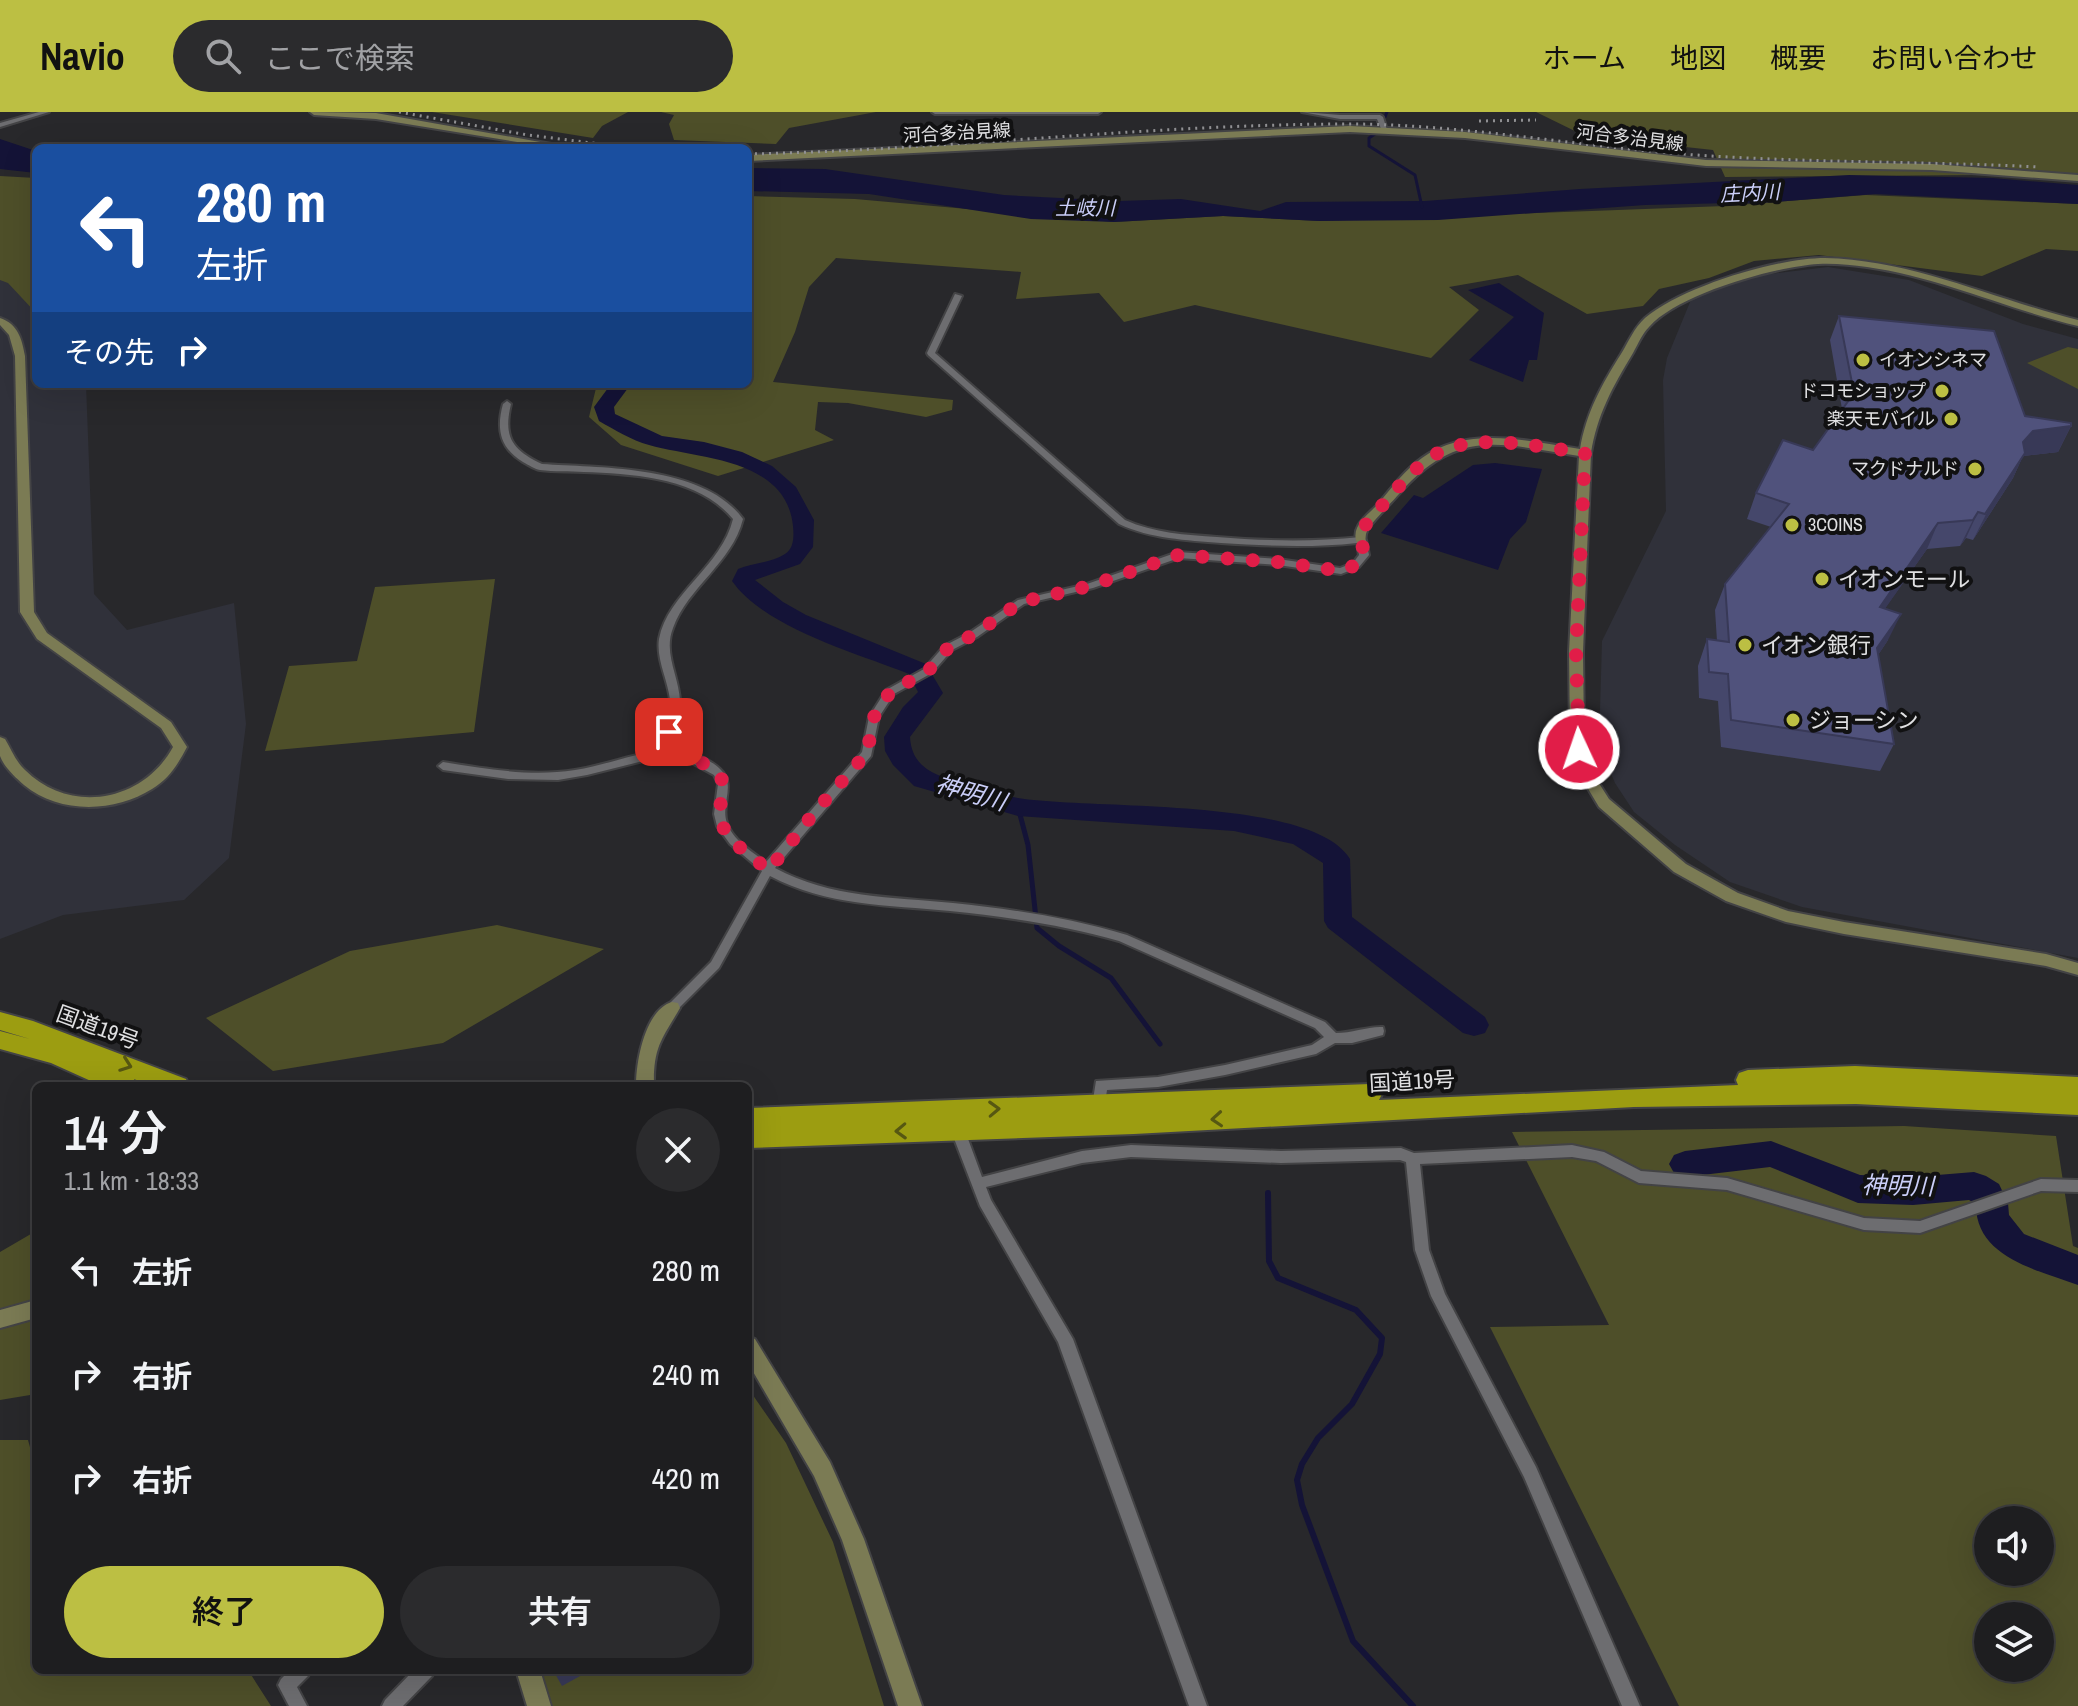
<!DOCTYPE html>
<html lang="ja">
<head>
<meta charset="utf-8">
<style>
  :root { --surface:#1e1e20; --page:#2b2b2d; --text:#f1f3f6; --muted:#a1a2a5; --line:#3c3c3e; --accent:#bcbf43 }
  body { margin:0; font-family:"Archivo Narrow","Noto Sans JP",sans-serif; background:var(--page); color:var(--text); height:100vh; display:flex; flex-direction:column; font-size:30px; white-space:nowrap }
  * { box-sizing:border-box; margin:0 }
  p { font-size:26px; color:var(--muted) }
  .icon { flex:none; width:44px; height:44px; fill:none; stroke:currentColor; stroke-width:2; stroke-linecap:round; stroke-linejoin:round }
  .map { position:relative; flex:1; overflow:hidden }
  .side { position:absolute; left:32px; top:970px; width:720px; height:592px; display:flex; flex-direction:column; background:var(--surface); border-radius:12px; box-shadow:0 8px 32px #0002,0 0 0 2px var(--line) }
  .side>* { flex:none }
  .guide { position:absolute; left:32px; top:32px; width:720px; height:244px; border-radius:12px; box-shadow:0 8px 32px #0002,0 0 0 2px var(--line); background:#1a4fa0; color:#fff; overflow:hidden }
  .buttons { position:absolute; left:1974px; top:1394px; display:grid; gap:16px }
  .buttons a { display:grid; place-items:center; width:80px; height:80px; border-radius:50%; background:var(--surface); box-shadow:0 8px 32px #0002,0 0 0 2px var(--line); font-size:40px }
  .pin { position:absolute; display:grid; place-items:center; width:68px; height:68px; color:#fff; margin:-34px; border-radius:16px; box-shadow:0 4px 12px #0006 }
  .me { position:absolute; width:88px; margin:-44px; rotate:357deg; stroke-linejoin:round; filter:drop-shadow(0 0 6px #0008) }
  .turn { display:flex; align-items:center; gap:28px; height:168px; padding:0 32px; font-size:36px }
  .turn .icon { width:104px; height:104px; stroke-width:2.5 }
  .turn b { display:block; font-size:56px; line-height:68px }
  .then { display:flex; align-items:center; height:76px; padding:0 32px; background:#0003; gap:16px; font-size:30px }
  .round { display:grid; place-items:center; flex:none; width:84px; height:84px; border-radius:42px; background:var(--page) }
  .head { display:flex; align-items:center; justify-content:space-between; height:136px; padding:0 32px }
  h1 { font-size:48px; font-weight:600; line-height:60px }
  .primary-button { display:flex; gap:16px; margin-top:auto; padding:16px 32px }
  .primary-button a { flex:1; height:92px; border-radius:48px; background:var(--accent); color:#111; font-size:32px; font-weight:600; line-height:92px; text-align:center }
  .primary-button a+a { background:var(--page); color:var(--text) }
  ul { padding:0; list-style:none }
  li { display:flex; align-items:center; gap:24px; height:104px; padding:0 32px }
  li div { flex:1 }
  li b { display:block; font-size:30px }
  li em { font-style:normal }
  header { display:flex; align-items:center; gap:48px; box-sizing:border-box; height:112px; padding:0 40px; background:var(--accent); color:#111 }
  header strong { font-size:38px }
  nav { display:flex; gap:44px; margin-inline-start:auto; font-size:28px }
  .search { width:560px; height:72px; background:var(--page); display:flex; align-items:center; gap:20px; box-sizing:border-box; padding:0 28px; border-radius:44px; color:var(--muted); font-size:30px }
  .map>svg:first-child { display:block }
  .built { fill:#30313a }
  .green { fill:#4e4f29; fill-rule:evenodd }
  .water { fill:#141337 }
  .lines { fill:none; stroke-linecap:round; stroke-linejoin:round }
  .stream-far2 { stroke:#141337; stroke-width:3 }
  .stream-far1 { stroke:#141337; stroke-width:5 }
  .stream { stroke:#141337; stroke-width:6 }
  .river { fill:#141337; fill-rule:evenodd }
  .street-casing { stroke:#434345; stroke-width:4 }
  .secondary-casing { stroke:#434345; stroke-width:4 }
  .highway-casing { stroke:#434345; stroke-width:4 }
  .street { fill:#6d6d70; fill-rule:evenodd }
  .secondary { fill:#7b7b54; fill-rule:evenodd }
  .highway { fill:#9c9d11; fill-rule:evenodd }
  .rail { stroke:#909093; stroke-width:3; stroke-dasharray:2 5; stroke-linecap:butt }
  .wall { fill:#45476b }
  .shaded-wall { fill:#383957 }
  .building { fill:#50527c; stroke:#383957; stroke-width:2 }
  .oneway { stroke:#565712 }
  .route { stroke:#e11d48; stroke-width:14; stroke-dasharray:0 25.2 }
  .poi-dot { fill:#bcbf43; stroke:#111112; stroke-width:3 }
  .labels { text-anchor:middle; stroke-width:8; stroke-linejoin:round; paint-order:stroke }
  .far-street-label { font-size:18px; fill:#e0e0e2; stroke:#111112 }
  .far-poi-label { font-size:18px; fill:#e0e0e2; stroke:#111112; text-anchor:end }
  .far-water-label { font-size:20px; font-style:italic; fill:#cacef8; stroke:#111112 }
  .poi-label { font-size:22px; fill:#e0e0e2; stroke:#111112; text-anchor:start }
  .street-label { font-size:22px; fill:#e0e0e2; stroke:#111112 }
  .water-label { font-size:24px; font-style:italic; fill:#cacef8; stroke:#111112 }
</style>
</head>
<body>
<header>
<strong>Navio</strong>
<div class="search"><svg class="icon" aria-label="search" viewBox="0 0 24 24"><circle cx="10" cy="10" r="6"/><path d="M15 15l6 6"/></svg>ここで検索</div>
<nav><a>ホーム</a><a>地図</a><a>概要</a><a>お問い合わせ</a></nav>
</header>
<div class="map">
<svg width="2078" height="1594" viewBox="0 0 2078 1594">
  <rect width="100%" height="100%" fill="#28282b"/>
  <path class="built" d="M 1828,155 L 1909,168 L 2023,212 L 2078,227 L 2078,846 L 1802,795 L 1730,770 L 1675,733 L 1634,700 L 1615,671 L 1599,634 L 1602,529 L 1666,399 L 1663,268 L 1667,246 L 1695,178 L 1721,168 Z
    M 0,162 L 36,190 L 36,272 L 86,272 L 94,482 L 127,518 L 234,491 L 246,612 L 229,746 L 184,788 L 63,803 L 0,827 Z"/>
  <path class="green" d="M 432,0 L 628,0 L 602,14 L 593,26 Z
    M 661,0 L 876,0 L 789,16 L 776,32 L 674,28 L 669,12 L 674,3 Z
    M 1536,0 L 2078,0 L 2078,70 L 1980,63 L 1725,65 L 1713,38 L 1585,24 Z
    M 0,64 L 36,66 L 36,201 L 8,171 L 0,168 Z
    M 1866,83 L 2078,92 L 2078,139 L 2046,137 L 1982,164 L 1819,143 L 1754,149 L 1709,166 L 1659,177 L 1643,194 L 1587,202 L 1518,163 L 1449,175 L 1479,198 L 1431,246 L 1195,193 L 1124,210 L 1099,181 L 1016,187 L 1021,160 L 836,146 L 809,175 L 795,220 L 773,270 L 953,288 L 952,298 L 926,305 L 848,291 L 818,290 L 815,318 L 834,328 L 718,364 L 621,333 L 589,305 L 597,272 L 748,272 L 748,84 L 855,87 L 1114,110 L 1223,104 L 1319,109 L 1725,94 Z
    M 2068,235 L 2078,237 L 2078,277 L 2027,251 Z
    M 495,467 L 474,620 L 265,639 L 289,554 L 357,549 L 375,475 Z
    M 497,813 L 604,837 L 443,931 L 273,959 L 206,906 L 350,839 Z
    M 1904,1014 L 2056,1024 L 2073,1134 L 2078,1136 L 2078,1594 L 1679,1594 L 1490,1215 L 1609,1213 L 1512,1020 ZM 1988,1408 L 2040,1408 L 2040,1460 L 1988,1460 ZM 1988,1504 L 2040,1504 L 2040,1556 L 1988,1556 Z
    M 36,1119 L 36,1282 L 0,1288 L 0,1140 Z
    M 748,1276 L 786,1331 L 833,1430 L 884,1594 L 539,1594 L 528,1558 L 748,1558 Z
    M 0,1328 L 28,1328 L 36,1357 L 36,1558 L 248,1558 L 271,1594 L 0,1594 Z"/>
  <path class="water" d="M 0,27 L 36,39 L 36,61 L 0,57 Z
    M 748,56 L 825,57 L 1004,83 L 1119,89 L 1181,87 L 1260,99 L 1286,90 L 1425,89 L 1580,77 L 1849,63 L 1992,66 L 2078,73 L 2078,92 L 1875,82 L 1775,90 L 1645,93 L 1438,108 L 1319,109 L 1223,104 L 1114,110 L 1031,107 L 869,82 L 748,79 Z
    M 1499,171 L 1544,201 L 1537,248 L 1529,248 L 1523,270 L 1469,248 L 1514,205 L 1468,178 Z
    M 1495,351 L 1542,357 L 1526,410 L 1510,427 L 1498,458 L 1381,421 L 1414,383 L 1423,386 L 1473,353 Z"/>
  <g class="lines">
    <path class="stream-far2" d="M 1385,5 L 1387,0
      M 1379,14 L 1378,20 L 1369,26 L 1369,34 L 1415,63 L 1422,95"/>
    <path class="stream-far1" d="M 1018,695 L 1028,733 L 1037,816 L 1059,834 L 1111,866 L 1160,932"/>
    <path class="stream" d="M 1268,1081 L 1269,1149 L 1278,1166 L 1356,1198 L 1382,1226 L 1380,1242 L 1352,1292 L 1318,1326 L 1302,1352 L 1297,1368 L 1302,1393 L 1353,1529 L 1413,1594"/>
    <path class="river" d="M 611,272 L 631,272 L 614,295 L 615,302 L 662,324 L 704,330 L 742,340 L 772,354 L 796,375 L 814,408 L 813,435 L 800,452 L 755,468 L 783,490 L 806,503 L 926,552 L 943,581 L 910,625 C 912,660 942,665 971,673 C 986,677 1002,683 1018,686 C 1089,698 1312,684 1350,747 L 1352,805 L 1485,905 L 1489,913 L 1485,921 L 1474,924 L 1463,921 L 1328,816 L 1324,809 L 1323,751 L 1293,732 L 1234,719 L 1018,704 L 914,674 L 893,653 L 885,639 L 884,625 L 903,595 L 918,580 L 909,562 C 856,541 765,516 732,469 L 738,457 C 753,451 771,451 785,442 C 794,436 794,425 793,414 C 786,345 697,347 649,333 C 631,328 615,318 599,309 L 594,295 Z
      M 1771,1029 L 1860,1063 L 1913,1065 L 1974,1060 L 1986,1064 L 1999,1072 L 2008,1091 L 2009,1103 L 2024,1122 L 2078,1143 L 2078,1173 C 2037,1158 1975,1145 1976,1092 L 1969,1088 L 1913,1093 L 1858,1091 L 1770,1055 L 1685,1065 L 1674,1061 L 1669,1052 L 1674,1043 L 1685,1039 Z"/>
    <g class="street-casing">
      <path id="street" d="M 39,0 L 49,0 L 0,15 L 0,11 Z
        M 932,0 L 1101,0 L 1098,2 L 935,2 Z
        M 1302,0 L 1340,3 L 1380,3 L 1383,5 L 1387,18 L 1382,19 L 1377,7 L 1340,7 Z
        M 955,182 L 962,184 L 935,241 L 1125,408 C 1154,421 1186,423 1217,425 C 1265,429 1313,430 1361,425 L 1366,428 L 1369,443 L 1359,455 L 1341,462 L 1278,453 L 1179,446 L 1093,476 L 1024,492 L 977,525 L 952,538 L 932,561 L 894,582 L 879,605 L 871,644 L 775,756 C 830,786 892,785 953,791 C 1012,797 1070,806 1127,823 L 1325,910 L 1336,921 C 1352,921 1369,914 1383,915 L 1384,919 L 1383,923 L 1352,931 L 1335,931 L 1316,942 L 1225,963 L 1158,975 L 1107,978 L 1104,998 L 1099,999 L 1094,998 L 1092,994 L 1096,969 L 1158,965 L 1225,953 L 1312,933 L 1324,925 L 1315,916 L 1119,829 C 1064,813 1007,805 950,799 C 889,793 826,794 770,764 L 719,856 L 676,899 L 668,899 L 666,896 L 668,893 L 711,850 L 762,759 L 730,732 L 717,714 L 714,702 L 718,672 L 714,663 L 677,643 L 651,647 L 587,663 L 558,668 L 508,667 L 443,658 L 438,654 L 443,650 C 487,657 531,665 575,658 C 606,653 636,641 667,637 C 662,621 670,604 670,588 C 668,568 656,547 659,527 C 668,481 722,454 733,407 C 698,365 634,362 584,360 C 570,359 554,360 540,358 C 534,357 529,353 523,350 C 500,336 496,317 503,292 L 507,289 L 511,292 C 503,325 512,338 542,352 C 601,356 704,353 743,407 C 732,451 688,475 673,516 C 663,541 679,564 680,589 C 681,604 676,618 676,632 C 690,641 709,646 720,657 C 737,673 720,692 727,711 C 732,727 753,741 766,750 L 862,640 L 869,605 L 886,578 L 924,557 L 944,534 L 969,521 L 1018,488 L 1087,472 L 1178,440 L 1278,447 L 1340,456 L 1353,451 L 1359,443 L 1357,431 C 1312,436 1267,434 1221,431 C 1186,428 1151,427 1119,412 L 928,243 L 927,241 Z
        M 957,1010 L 962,1012 L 964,1016 L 982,1065 L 1082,1039 L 1131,1033 L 1281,1039 L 1401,1036 L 1414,1041 L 1572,1033 L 1604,1040 L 1641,1059 L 1727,1066 L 1864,1106 L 1920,1109 L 2041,1067 L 2078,1068 L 2078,1080 L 2041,1079 L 1920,1121 L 1864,1118 L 1727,1078 L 1639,1071 L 1596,1049 L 1572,1045 L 1420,1052 L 1429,1138 L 1445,1182 L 1536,1355 L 1640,1594 L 1622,1594 L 1524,1365 L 1431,1184 L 1415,1138 L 1406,1050 L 1400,1048 L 1281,1051 L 1131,1045 L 1082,1051 L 986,1075 L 991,1088 L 1073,1227 L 1207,1594 L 1189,1594 L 1058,1230 L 980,1094 L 950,1016 L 952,1012 Z
        M 290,1558 L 311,1558 L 308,1564 L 297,1575 L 307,1594 L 289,1594 L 278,1573 L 281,1567 Z
        M 414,1558 L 435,1558 L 432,1564 L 403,1594 L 382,1594 L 385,1588 Z"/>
    </g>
    <g class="secondary-casing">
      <path id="secondary" d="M 310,0 L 376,1 L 574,36 L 554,36 L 376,7 L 314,3 Z
        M 1350,14 L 1465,20 L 1706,48 L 1932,52 L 2078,63 L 2078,69 L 1932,58 L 1706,54 L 1465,26 L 1350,20 L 748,49 L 748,43 Z
        M 1825,146 C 1913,148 1993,187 2078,208 L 2078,214 C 2007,197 1939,165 1867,155 C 1851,153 1834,151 1818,152 C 1774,155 1678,182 1649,215 C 1642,222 1638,232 1633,241 C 1613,274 1597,303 1591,341 L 1583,540 L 1584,624 L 1595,665 L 1609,687 L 1686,752 L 1738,781 L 1788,799 L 1844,810 L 2046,842 L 2078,851 L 2078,863 L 2046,854 L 1844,822 L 1786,810 L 1726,789 L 1674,760 L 1599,695 L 1581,665 L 1570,624 L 1569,540 L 1579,344 C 1500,332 1458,315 1399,382 C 1393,389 1369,413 1367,419 C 1365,423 1366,427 1365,431 L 1357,431 C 1350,414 1368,403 1379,391 C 1392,375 1405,358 1422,346 C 1467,313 1529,329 1580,337 C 1586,301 1602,272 1621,242 C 1629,229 1634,216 1645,206 C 1682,175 1776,146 1825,146 Z
        M 0,206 C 18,212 22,227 25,244 L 34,500 L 47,521 L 171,610 L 187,635 C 178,652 169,667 152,677 C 114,701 59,702 24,673 C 15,665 4,655 0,644 C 0,639 0,631 0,625 L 5,627 C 11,637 16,650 25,658 C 70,703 143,690 173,635 L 161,616 L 37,527 L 20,500 L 15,244 L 9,223 L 0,213 Z
        M 672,890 L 678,891 L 680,896 C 662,927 653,935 654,974 L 636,974 C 636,949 645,898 672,890 Z
        M 36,1188 L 36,1206 L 0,1216 L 0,1198 Z
        M 748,1224 L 755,1227 L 830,1350 L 864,1427 L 922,1594 L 898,1594 L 842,1428 L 814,1364 L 748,1251 Z
        M 516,1558 L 540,1558 L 551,1594 L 527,1594 Z"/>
    </g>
    <g class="highway-casing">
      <path id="highway" d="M 0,900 L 33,909 L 186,967 L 189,974 L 151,974 L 134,967 L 137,974 L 102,974 L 51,951 L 0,937 L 0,919 L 30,927 L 0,918 Z
        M 1855,954 L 2078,965 L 2078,1003 L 1856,992 L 1634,995 L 1134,1022 L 748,1036 L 748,996 L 1370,972 L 1379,975 L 1382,982 L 1379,988 L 1738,973 L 1736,968 L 1739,961 L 1748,958 Z"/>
    </g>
    <use href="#street" class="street"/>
    <use href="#secondary" class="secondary"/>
    <use href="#highway" class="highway"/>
    <path class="rail" d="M 399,0 L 528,23 L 633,36
      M 1479,9 L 1536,8
      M 748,42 C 945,38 1142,13 1339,12 C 1454,11 1567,33 1682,42 C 1801,51 1920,49 2039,55"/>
  </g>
  <path class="wall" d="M 1839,204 L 2025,304 L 2071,314 L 2058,340 L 2023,344 L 2013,366 L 1973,428 L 1966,426 L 1960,434 L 1927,437 L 1885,496 L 1888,528 L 1878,543 L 1894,632 L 1880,659 L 1721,635 L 1718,589 L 1699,586 L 1698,554 L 1707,527 L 1717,529 L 1715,498 L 1725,472 L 1771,415 L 1747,407 L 1756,381 L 1813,338 L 1842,297 L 1830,228 Z"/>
  <path class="shaded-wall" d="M 2071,314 L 2058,340 L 2023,344 L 2013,366 L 1973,428 L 2023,330 L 2033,319 Z
    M 1978,400 L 1966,426 L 1960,434 L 1973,408 Z
    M 1938,411 L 1927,437 L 1868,521 L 1880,495 Z
    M 1901,502 L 1888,528 L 1865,563 L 1877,536 Z
    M 553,1558 L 591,1558 L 562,1574 Z"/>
  <path class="building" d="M 1839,204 L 1994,219 L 2025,304 L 2071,311 L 2071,314 L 2033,319 L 2023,330 L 2025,341 L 1985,402 L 1978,400 L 1973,408 L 1938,411 L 1880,495 L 1901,502 L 1877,536 L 1894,632 L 1731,608 L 1728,562 L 1709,560 L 1707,527 L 1729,530 L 1725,472 L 1789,392 L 1756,381 L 1783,328 L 1813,338 L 1854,281 Z"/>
  <defs><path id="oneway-chevron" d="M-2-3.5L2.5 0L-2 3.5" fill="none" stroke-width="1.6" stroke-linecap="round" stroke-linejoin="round" transform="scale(2)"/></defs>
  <g class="oneway">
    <use href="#oneway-chevron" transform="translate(126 953) rotate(20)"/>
    <use href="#oneway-chevron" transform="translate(994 997) rotate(-2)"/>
    <use href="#oneway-chevron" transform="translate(1217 1007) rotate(176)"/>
    <use href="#oneway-chevron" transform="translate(901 1019) rotate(178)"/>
  </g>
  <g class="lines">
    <path class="route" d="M 669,620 L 671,634 C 682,642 714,655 719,662 C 730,679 715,693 721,710 C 727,729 753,746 769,758 L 814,701 L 867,641 L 874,605 L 890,580 L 928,559 L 948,536 L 973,523 L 1021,490 L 1090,474 L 1178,443 L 1278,450 L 1341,459 L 1356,453 L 1364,443 L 1360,419 C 1381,396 1403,366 1428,347 C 1470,317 1537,335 1585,341 L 1576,540 L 1579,637"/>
  </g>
  <g class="poi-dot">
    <circle cx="1863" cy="248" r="8"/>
    <circle cx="1942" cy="279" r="8"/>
    <circle cx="1951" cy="307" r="8"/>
    <circle cx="1975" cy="357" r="8"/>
    <circle cx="1792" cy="413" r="8"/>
    <circle cx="1822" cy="467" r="8"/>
    <circle cx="1745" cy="533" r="8"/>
    <circle cx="1793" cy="608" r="8"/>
  </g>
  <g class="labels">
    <g class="far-street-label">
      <text transform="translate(957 21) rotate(-3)" y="6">河合多治見線</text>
      <text transform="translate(1630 26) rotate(7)" y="6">河合多治見線</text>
    </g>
    <g class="far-poi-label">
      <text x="1879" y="254" text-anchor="start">イオンシネマ</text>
      <text x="1926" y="285">ドコモショップ</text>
      <text x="1935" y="313">楽天モバイル</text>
      <text x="1959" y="363">マクドナルド</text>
      <text x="1808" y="419" text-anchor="start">3COINS</text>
    </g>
    <g class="far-water-label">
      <text transform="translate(1750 81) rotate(-3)" y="7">庄内川</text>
      <text x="1085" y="103">土岐川</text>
    </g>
    <g class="poi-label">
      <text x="1838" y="475">イオンモール</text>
      <text x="1761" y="541">イオン銀行</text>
      <text x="1809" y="616">ジョーシン</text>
    </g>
    <g class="street-label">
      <text transform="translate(98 915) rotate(20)" y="8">国道19号</text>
      <text transform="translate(1412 969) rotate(-3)" y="8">国道19号</text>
    </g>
    <g class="water-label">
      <text transform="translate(971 681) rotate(16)" y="8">神明川</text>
      <text transform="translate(1898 1074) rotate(1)" y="8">神明川</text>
    </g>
  </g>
</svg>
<div class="buttons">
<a><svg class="icon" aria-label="sound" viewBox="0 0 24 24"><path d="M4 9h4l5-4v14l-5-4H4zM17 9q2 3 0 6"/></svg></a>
<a><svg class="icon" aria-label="layers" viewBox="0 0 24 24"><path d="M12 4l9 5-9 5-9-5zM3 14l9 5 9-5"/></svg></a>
</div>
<div class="pin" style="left:669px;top:620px;background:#d93025"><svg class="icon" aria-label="arrive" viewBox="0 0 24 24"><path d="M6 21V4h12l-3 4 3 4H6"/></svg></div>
<svg class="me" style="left:1579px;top:637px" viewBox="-20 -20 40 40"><circle r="17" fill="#e11d48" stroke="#fff" stroke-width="3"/><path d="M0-11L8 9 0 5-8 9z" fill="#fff"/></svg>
<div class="guide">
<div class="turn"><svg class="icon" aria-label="left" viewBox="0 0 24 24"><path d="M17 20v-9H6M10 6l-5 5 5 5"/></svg><div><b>280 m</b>左折</div></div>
<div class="then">その先<svg class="icon" aria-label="right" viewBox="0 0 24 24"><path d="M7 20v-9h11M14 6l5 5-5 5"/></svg></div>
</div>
<section class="side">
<div class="head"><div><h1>14 分</h1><p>1.1 km · 18:33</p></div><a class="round"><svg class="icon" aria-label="close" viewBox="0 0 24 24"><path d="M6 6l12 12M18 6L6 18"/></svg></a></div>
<ul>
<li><svg class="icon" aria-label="left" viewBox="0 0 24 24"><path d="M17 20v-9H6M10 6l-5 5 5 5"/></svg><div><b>左折</b></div><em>280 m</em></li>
<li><svg class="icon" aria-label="right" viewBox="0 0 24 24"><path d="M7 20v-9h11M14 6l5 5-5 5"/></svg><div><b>右折</b></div><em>240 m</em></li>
<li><svg class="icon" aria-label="right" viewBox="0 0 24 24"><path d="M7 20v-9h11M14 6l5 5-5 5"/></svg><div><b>右折</b></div><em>420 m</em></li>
</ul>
<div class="primary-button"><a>終了</a><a>共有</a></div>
</section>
</div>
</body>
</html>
